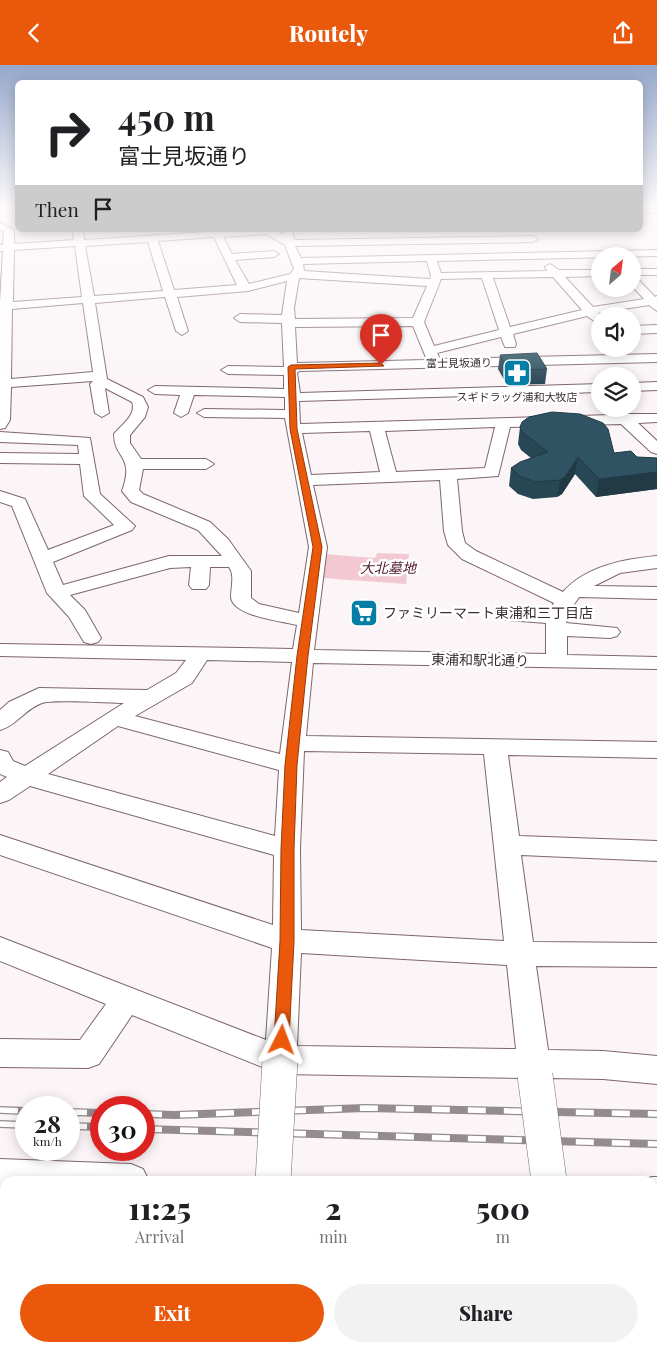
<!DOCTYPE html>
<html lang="en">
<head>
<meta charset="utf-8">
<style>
  :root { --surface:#fff; --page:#f2f2f2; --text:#202124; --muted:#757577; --accent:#ea580c }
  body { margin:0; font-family:"Playfair Display","Noto Sans JP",serif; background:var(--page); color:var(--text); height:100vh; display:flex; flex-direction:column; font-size:19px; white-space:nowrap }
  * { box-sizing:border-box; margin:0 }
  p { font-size:16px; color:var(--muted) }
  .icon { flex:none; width:28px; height:28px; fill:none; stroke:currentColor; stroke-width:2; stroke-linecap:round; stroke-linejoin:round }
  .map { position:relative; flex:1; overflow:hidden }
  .side { position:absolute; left:0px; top:1111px; width:658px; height:176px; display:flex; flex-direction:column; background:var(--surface); border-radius:15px 15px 0 0; box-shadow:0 2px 12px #0003 }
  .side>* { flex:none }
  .guide { position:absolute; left:15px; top:15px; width:628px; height:152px; border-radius:8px; box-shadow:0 2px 12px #0003; background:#fff; color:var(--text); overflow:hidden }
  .needle { width:32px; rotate:28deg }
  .tools { position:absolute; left:591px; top:182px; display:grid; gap:10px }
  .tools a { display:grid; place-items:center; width:50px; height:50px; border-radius:50%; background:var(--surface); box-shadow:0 2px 12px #0003; font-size:25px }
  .speed { position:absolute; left:15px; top:1031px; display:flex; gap:10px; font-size:25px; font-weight:700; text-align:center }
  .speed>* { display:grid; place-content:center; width:65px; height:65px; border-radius:50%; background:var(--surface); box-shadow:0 2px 12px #0003; line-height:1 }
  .speed small { font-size:12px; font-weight:400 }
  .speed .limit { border:8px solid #d22; background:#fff; color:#111 }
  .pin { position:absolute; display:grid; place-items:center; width:42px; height:42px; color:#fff; margin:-51px -21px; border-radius:50% 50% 50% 0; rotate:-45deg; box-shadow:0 0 5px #0007 }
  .pin .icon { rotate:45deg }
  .me { position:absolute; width:55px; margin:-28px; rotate:3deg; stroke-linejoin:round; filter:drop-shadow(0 0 4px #0008) }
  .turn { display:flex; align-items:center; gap:18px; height:105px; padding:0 20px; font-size:22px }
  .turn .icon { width:65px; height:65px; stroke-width:2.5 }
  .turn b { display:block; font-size:35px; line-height:42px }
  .then { display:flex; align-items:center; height:48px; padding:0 20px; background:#0003; gap:10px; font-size:19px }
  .eta { display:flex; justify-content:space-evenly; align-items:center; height:85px; text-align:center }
  .eta b { font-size:30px; font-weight:800; line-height:35px }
  .action { display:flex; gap:10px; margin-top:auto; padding:10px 20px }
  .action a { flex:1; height:58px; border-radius:30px; background:var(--accent); color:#fff; font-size:20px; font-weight:800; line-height:58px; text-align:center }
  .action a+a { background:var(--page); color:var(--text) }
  header { display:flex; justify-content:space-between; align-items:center; height:65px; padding:0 20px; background:var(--accent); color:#fff; font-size:22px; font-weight:800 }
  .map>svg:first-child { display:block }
  .green { fill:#f2c9d2 }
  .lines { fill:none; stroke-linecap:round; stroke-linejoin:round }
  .minor-casing { stroke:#7e666c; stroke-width:2 }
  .minor { fill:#fff; fill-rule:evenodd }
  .rail-casing { stroke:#938b8d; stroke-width:8 }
  .rail { stroke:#fff; stroke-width:5.5; stroke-dasharray:18; stroke-linecap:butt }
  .minor-bridge-casing { stroke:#7e666c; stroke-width:36; stroke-linecap:butt }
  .minor-bridge { stroke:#fff; stroke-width:35 }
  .wall { fill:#284755 }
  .shaded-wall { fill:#213a45 }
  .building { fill:#2f5363; stroke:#213a45 }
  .route { fill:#ea580c; stroke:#983908 }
  .labels { text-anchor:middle; stroke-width:5; stroke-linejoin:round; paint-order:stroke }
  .far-street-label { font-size:11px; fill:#392e31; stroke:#fff }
  .far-poi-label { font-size:11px; fill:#392e31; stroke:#fff }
  .park-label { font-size:14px; font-style:italic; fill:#552131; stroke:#fff }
  .poi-label { font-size:14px; fill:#392e31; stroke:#fff; text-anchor:start }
  .street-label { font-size:14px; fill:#392e31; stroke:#fff }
</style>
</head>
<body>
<header><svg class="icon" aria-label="back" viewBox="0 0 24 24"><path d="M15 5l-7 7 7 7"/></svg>Routely<svg class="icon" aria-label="share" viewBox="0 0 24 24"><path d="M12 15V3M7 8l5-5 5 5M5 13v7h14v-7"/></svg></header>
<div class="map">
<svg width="657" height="1287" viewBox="0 0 657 1287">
  <rect width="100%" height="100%" fill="#fbf5f7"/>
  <path class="green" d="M 377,488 L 409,489 L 406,519 L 322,513 L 324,489 L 375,493 Z
    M 0,1127 L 5,1127 L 5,1282 L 56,1283 L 55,1287 L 0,1287 Z"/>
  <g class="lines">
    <g class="minor-casing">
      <path id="minor" d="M 640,142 L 657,142 L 657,148 L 640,148 Z
        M 0,158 L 14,165 L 14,179 L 74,175 L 73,165 L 83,165 L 84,175 L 235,165 L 276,165 L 283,170 L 282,165 L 292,165 L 294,175 L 533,171 L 538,174 L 533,177 L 295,181 L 301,193 L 657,185 L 657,191 L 437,196 L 441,208 L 547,206 L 545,202 L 550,199 L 559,205 L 600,205 L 600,211 L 565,212 L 593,242 L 644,234 L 632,221 L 632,204 L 657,204 L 657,210 L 634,210 L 655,232 L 657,231 L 657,246 L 649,240 L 598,248 L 601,251 L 600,257 L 597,258 L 587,251 L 513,269 L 516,279 L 515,282 L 505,282 L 501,272 L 437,288 L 440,294 L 657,289 L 657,297 L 299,306 L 297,308 L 300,328 L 600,319 L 600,327 L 299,336 L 300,359 L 612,350 L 613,345 L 617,344 L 628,349 L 657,349 L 657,357 L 638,358 L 657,376 L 657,389 L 651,387 L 621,359 L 510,362 L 498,411 L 457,414 L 462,466 L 465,478 L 476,486 L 563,527 C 586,501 624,494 657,491 L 657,503 L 620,508 L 594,521 L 657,522 L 657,534 L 579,532 L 567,550 L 566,558 L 617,563 L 620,567 L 617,571 L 610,573 L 567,571 L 567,590 L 657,592 L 657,604 L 313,598 L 306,671 L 657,677 L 657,693 L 508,690 L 519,771 L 657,776 L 657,796 L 521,790 L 533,877 L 657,878 L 657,902 L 536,901 L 548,985 L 603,986 L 657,991 L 657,1019 L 603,1014 L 550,1013 L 546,1020 L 535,1025 L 524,1020 L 520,1013 L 280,1009 L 132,950 L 99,999 L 88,1003 L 0,1002 L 0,974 L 80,975 L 106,939 L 0,896 L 0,872 L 266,975 L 272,883 L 0,790 L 0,770 L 273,860 L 274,790 L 30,721 L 9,735 L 0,738 L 0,717 L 7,712 L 0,709 L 0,685 L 8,687 L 13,696 L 25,701 L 124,638 C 108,638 52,634 42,638 C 25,644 16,661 0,665 L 0,645 L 9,637 L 39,623 L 147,625 L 176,608 L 186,595 L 0,591 L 0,579 L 293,584 L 297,560 C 282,556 232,551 231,532 C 231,522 235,510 229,502 L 210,502 L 209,520 L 206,524 L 192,524 L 189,520 L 191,502 L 170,503 L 70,530 L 85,545 L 101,573 L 98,577 L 91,579 L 84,577 L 69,552 L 47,528 L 12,441 L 0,437 L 0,426 L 25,434 L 48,485 L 114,460 L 84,431 L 80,399 L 0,398 L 0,388 L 79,389 L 78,380 L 0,377 L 0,367 L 90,373 L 100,429 L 135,461 L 132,465 L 53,497 L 63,520 L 169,491 L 222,491 L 198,465 L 131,437 L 122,426 C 135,390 114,394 114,369 C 121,360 137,350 132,337 L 105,323 L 109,348 L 102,352 L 95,348 L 90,319 L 93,316 L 11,322 L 10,355 L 5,363 L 0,364 L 0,237 L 3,186 L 0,186 L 0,180 L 3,180 L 4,166 L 0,165 ZM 266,169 L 285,180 L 294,204 L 290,209 L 249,219 L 235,195 L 274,192 L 279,189 L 274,186 L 232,189 L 223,172 ZM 214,172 L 237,220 L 174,225 L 158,176 ZM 148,177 L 163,226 L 94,231 L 85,181 ZM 75,181 L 82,232 L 13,237 L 14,185 ZM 427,196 L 431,211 L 430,214 L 304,206 L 303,199 ZM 553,212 L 582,245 L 510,262 L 493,213 ZM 299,213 L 427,221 L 413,253 L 295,254 L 294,243 ZM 482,213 L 499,265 L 434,281 L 424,257 L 441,214 ZM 287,216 L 282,250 L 240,249 L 234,253 L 240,257 L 282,258 L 284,302 L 228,301 L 221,305 L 228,309 L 284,310 L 284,324 L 155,321 L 148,325 L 155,329 L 180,330 L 174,348 L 181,352 L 188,348 L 194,330 L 285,332 L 285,345 L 204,344 L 197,348 L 204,352 L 285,353 L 309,482 L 299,548 L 259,539 L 251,533 L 251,506 L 228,474 L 210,457 L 143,429 L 139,425 L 143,404 L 206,404 L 214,399 L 206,394 L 141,394 L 130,378 L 130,370 L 145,352 L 148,342 L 143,332 L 107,314 L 95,238 L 165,232 L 176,266 L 182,270 L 188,266 L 177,232 L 248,226 ZM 83,238 L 93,307 L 11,314 L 12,244 ZM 413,261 L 427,295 L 297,298 L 295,262 ZM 495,362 L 485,403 L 396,407 L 385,366 ZM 370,366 L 380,407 L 311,410 L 302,368 ZM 440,415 L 444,466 L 448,480 L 462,494 L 554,538 L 549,546 L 503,544 L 496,546 L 493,550 L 496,554 L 546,558 L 546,589 L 314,585 L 327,482 L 313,420 ZM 207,595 L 292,597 L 280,689 L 135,651 L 192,618 ZM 118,661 L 279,705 L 275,771 L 48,709 ZM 304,686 L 484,689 L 504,876 L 301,865 L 300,784 ZM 301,888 L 507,900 L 516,984 L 297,981 Z
        M 657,260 L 657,268 L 632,269 L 632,261 Z
        M 657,317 L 657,325 L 632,326 L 632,318 Z
        M 0,1094 L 131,1099 L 143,1104 L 149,1116 L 5,1116 L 5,1128 L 0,1128 Z
        M 652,1112 L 657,1112 L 657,1146 L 652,1146 L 652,1116 L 640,1116 Z
        M 224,1282 L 264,1282 L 263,1287 L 223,1287 Z
        M 543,1282 L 591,1282 L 593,1287 L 544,1287 Z"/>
    </g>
    <use href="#minor" class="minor"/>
    <g class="rail-casing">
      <path id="rail" d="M 0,1045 L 26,1046
        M 69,1047 L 101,1048
        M 144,1049 L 175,1050 L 365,1043 L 657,1049
        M 0,1059 L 26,1060
        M 69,1061 L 101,1062
        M 144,1064 L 657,1079"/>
    </g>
    <use href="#rail" class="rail"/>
    <g class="minor-bridge-casing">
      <path id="minor-bridge" d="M 535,1010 L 549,1116
        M 273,1116 L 280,995"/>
    </g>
    <use href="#minor-bridge" class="minor-bridge"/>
  </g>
  <path class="wall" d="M 500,290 L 547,304 L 545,319 L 507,320 L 498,304 Z
    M 520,362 L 614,388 L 637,392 L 657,393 L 657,424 L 596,432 L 575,409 L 562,429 L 557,432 L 533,434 L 518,429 L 509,421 L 511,403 L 531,393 L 521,385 L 518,379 Z
    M 57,1282 L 210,1282 L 210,1287 L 131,1287 L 111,1286 L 111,1287 L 59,1287 Z"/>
  <path class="shaded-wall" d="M 578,392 L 575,409 L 562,429 L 557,432 L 560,415 Z
    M 657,407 L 657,424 L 596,432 L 599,414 Z
    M 106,1282 L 110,1282 L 111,1287 L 108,1287 Z
    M 207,1282 L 210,1282 L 210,1287 L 208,1287 Z"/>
  <path class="building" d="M 537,288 L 547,304 L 509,305 L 500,290 Z
    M 552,347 L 580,349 L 603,358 L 608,364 L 614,388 L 631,386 L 637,392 L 657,393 L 657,407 L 599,414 L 578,392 L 565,412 L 560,415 L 535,417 L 520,411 L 511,403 L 520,397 L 548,387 L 523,368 L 520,362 L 522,357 L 529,352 Z"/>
  <linearGradient id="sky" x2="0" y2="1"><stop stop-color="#95a7ca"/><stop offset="0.44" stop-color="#fdfafb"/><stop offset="1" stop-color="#fdfafb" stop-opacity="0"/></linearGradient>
  <rect width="657" height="322" fill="url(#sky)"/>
  <path class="route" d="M 381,298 L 384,301 L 295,304 L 297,364 L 322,482 L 308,591 L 297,700 L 294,784 L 294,876 L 289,975 L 287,980 L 282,982 L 276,980 L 274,975 L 280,876 L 281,784 L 285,700 L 297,591 L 313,482 L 290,364 L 288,302 L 291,300 Z"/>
  <defs>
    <g id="pharmacy-square" transform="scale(1.4375)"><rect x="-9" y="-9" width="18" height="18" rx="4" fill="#047ea5" stroke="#fff"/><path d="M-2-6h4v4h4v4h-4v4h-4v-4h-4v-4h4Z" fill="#fff"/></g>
    <g id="supermarket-square" transform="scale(1.4375)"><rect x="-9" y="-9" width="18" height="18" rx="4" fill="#047ea5" stroke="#fff"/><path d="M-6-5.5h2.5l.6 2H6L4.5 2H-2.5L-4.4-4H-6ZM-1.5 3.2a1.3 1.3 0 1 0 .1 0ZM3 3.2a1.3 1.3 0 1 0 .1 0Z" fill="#fff"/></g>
  </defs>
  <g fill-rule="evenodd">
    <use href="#pharmacy-square" x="517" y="308"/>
    <use href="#supermarket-square" x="364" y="548"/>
  </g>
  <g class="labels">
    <g class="far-street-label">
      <text transform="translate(459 298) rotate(-1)" y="4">富士見坂通り</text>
    </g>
    <g class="far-poi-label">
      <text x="517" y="336">スギドラッグ浦和大牧店</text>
    </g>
    <g class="park-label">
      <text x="388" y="508">大北墓地</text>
    </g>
    <g class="poi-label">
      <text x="383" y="553">ファミリーマート東浦和三丁目店</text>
    </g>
    <g class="street-label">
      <text transform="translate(480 595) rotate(1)" y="5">東浦和駅北通り</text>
    </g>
  </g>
</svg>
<div class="tools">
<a><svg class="needle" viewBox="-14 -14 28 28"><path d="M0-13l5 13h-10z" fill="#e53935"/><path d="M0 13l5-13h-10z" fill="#757577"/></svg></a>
<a><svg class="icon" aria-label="sound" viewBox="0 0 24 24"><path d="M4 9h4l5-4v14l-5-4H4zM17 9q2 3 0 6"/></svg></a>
<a><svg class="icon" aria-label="layers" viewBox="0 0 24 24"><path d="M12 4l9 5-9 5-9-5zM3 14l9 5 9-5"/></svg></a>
</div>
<div class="speed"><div>28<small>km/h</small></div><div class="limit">30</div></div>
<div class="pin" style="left:381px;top:300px;background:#d93025"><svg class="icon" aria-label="arrive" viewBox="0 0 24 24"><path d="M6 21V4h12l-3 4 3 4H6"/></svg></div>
<svg class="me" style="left:282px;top:975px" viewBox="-20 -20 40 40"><path d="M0-17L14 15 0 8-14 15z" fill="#ea580c" stroke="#fff" stroke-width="4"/></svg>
<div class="guide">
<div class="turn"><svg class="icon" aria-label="right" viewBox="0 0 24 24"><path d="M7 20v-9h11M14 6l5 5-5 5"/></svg><div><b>450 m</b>富士見坂通り</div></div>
<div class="then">Then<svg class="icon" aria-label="arrive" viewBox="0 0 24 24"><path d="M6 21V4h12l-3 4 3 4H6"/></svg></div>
</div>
<section class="side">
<div class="eta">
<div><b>11:25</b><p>Arrival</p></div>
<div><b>2</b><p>min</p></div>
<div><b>500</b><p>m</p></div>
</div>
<div class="action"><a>Exit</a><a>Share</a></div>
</section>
</div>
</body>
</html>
